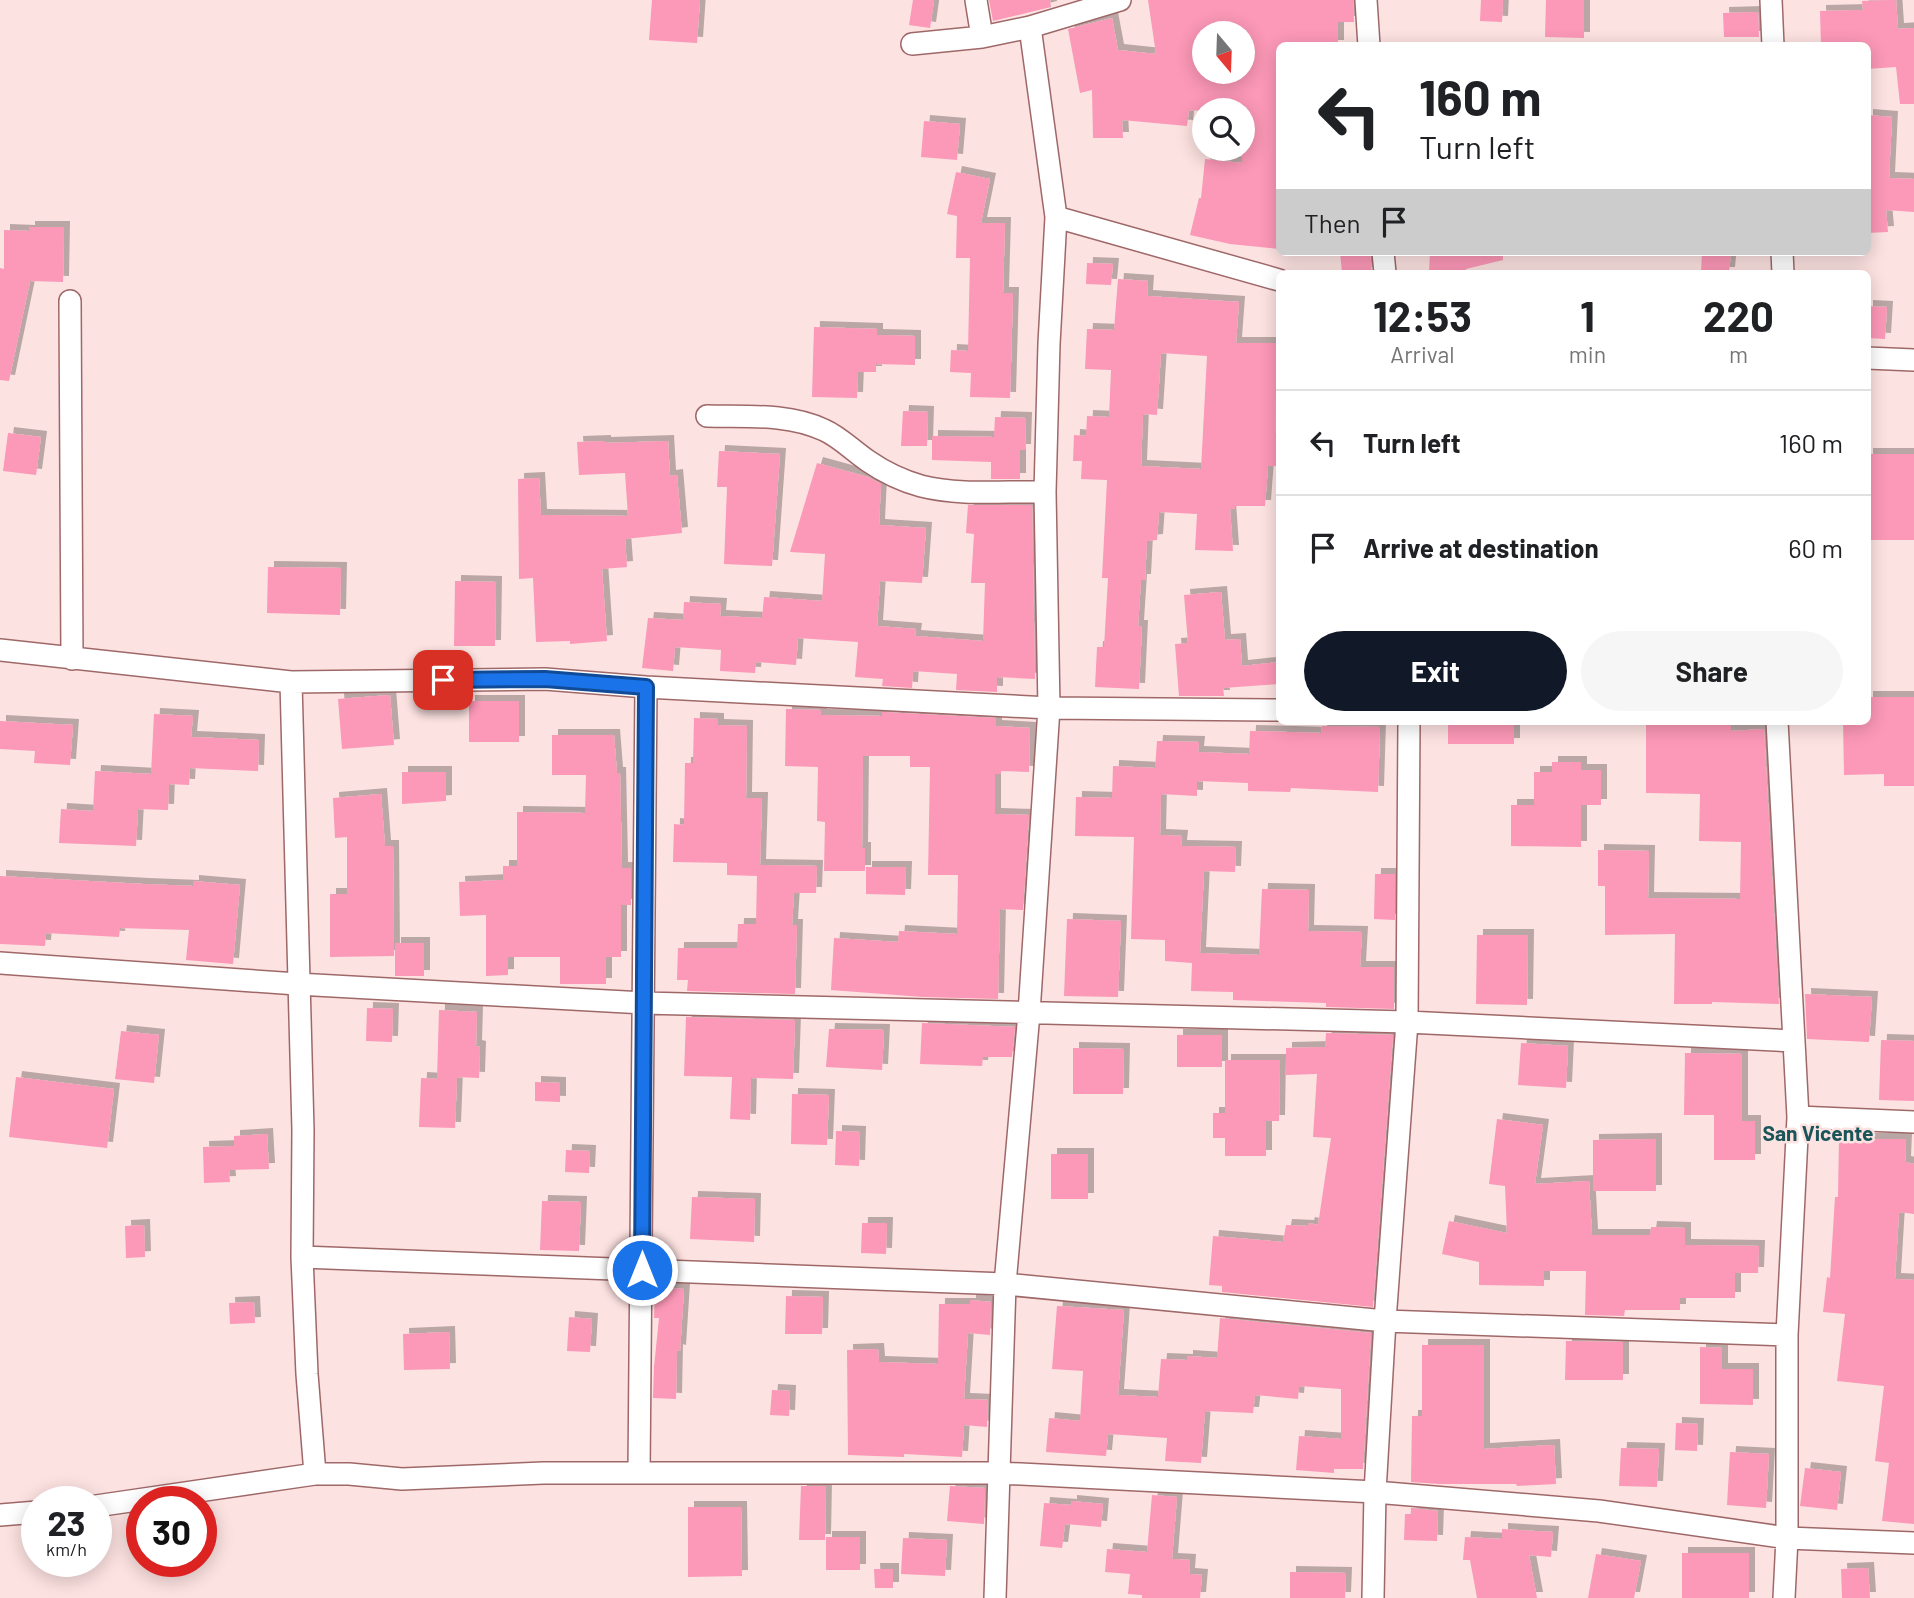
<!DOCTYPE html>
<html lang="en">
<head>
<meta charset="utf-8">
<style>
  :root { --surface:#fff; --page:#f6f6f6; --text:#202124; --muted:#757577; --line:#e0e0e0; --accent:#111827 }
  body { margin:0; font-family:Barlow,sans-serif; background:var(--page); color:var(--text); height:100vh; display:flex; flex-direction:column; font-size:26px; white-space:nowrap }
  * { box-sizing:border-box; margin:0 }
  p { font-size:23px; color:var(--muted) }
  .icon { flex:none; width:38px; height:38px; fill:none; stroke:currentColor; stroke-width:2; stroke-linecap:round; stroke-linejoin:round }
  .map { position:relative; flex:1; overflow:hidden }
  .drawer { position:absolute; left:1276px; top:270px; width:595px; height:455px; display:flex; flex-direction:column; background:var(--surface); border-radius:10px; box-shadow:0 4px 18px #0003 }
  .drawer>* { flex:none }
  .top-card { position:absolute; left:1276px; top:42px; width:595px; height:214px; border-radius:10px; box-shadow:0 4px 18px #0003; background:#fff; color:var(--text); overflow:hidden }
  .needle { width:46px; rotate:161deg }
  .buttons { position:absolute; left:1192px; top:21px; display:grid; gap:14px }
  .buttons a { display:grid; place-items:center; width:63px; height:63px; border-radius:50%; background:var(--surface); box-shadow:0 4px 18px #0003; font-size:35px }
  .speed { position:absolute; left:21px; top:1486px; display:flex; gap:14px; font-size:35px; font-weight:700; text-align:center }
  .speed>* { display:grid; place-content:center; width:91px; height:91px; border-radius:50%; background:var(--surface); box-shadow:0 4px 18px #0003; line-height:1 }
  .speed small { font-size:18px; font-weight:400 }
  .speed .limit { border:10px solid #d22; background:#fff; color:#111 }
  .pin { position:absolute; display:grid; place-items:center; width:60px; height:60px; color:#fff; margin:-30px; border-radius:14px; box-shadow:0 4px 10px #0006 }
  .me { position:absolute; width:77px; margin:-38px; rotate:0deg; stroke-linejoin:round; filter:drop-shadow(0 0 5px #0008) }
  .turn { display:flex; align-items:center; gap:24px; height:147px; padding:0 28px; font-size:32px }
  .turn .icon { width:91px; height:91px; stroke-width:2.5 }
  .turn b { display:block; font-size:49px; line-height:60px }
  .then { display:flex; align-items:center; height:66px; padding:0 28px; background:#0003; gap:14px; font-size:26px }
  .eta { display:flex; justify-content:space-evenly; align-items:center; height:119px; text-align:center }
  .eta b { font-size:42px; font-weight:700; line-height:49px }
  .button { display:flex; gap:14px; margin-top:auto; padding:14px 28px }
  .button a { flex:1; height:80px; border-radius:42px; background:var(--accent); color:#fff; font-size:28px; font-weight:700; line-height:80px; text-align:center }
  .button a+a { background:var(--page); color:var(--text) }
  ul { padding:0; list-style:none }
  li { display:flex; align-items:center; gap:21px; height:105px; padding:0 28px; border-top:2px solid var(--line) }
  li div { flex:1 }
  li b { display:block; font-size:26px }
  li em { font-style:normal }
  .map>svg:first-child { display:block }
  .building { fill:#fc98b8; fill-rule:evenodd; filter:url(#shadow) }
  .lines { fill:none; stroke-linecap:round; stroke-linejoin:round }
  .minor-casing { stroke:#9f6868; stroke-width:24 }
  .minor { stroke:#fff; stroke-width:21 }
  .route-casing { stroke:#114b97; stroke-width:18 }
  .route { stroke:#1a73e8; stroke-width:12 }
  .labels { text-anchor:middle; stroke-width:5; stroke-linejoin:round; paint-order:stroke }
  .quarter-label { font-size:21px; font-weight:bold; fill:#195558; stroke:#fce2e1 }
</style>
</head>
<body>
<div class="map">
<svg width="1914" height="1598" viewBox="0 0 1914 1598">
  <defs>
    <filter id="shadow"><feDropShadow dx="6" dy="-6" stdDeviation="0" flood-color="#0004"/></filter>
  </defs>
  <rect width="100%" height="100%" fill="#fce2e1"/>
  <path class="building" d="M 652,0 L 700,0 L 697,43 L 649,40 Z
    M 913,0 L 934,0 L 930,28 L 909,25 Z
    M 989,0 L 1050,0 L 1051,7 L 993,21 Z
    M 1148,0 L 1353,0 L 1354,22 L 1338,22 L 1338,46 L 1279,46 L 1279,249 L 1230,244 L 1190,235 L 1199,198 L 1201,198 L 1205,159 L 1242,163 L 1242,109 L 1208,108 L 1204,111 L 1189,110 L 1187,126 L 1122,120 L 1123,138 L 1093,138 L 1092,90 L 1080,93 L 1068,29 L 1112,18 L 1118,50 L 1156,54 ZM 1204,33 L 1242,33 L 1242,72 L 1204,72 Z
    M 1481,0 L 1503,0 L 1502,22 L 1480,21 Z
    M 1546,0 L 1584,0 L 1584,38 L 1545,37 Z
    M 1896,0 L 1898,29 L 1914,28 L 1914,104 L 1900,104 L 1896,67 L 1867,69 L 1867,46 L 1821,46 L 1820,11 L 1863,10 L 1862,1 Z
    M 1758,12 L 1759,37 L 1724,37 L 1723,13 Z
    M 1867,115 L 1892,117 L 1889,178 L 1914,179 L 1914,212 L 1886,210 L 1888,232 L 1867,233 Z
    M 924,121 L 960,124 L 957,160 L 921,157 Z
    M 956,172 L 990,179 L 981,223 L 1005,223 L 1003,293 L 1013,293 L 1010,398 L 970,397 L 971,373 L 950,372 L 951,350 L 968,351 L 970,258 L 956,258 L 957,216 L 947,214 Z
    M 29,227 L 64,227 L 63,282 L 30,281 L 9,381 L 0,380 L 0,268 L 4,269 L 4,230 L 29,231 Z
    M 1340,252 L 1370,252 L 1372,273 L 1342,273 Z
    M 1430,252 L 1503,252 L 1503,260 L 1466,269 L 1466,273 L 1429,273 Z
    M 1702,252 L 1731,252 L 1729,273 L 1701,273 Z
    M 1087,263 L 1113,264 L 1111,285 L 1086,284 Z
    M 1118,279 L 1148,281 L 1147,296 L 1239,302 L 1236,343 L 1277,343 L 1275,437 L 1279,437 L 1279,466 L 1268,466 L 1265,506 L 1235,506 L 1235,509 L 1230,509 L 1233,551 L 1195,550 L 1197,514 L 1159,512 L 1157,540 L 1147,541 L 1145,580 L 1141,580 L 1138,626 L 1142,626 L 1139,689 L 1095,687 L 1097,647 L 1104,647 L 1108,578 L 1102,578 L 1107,480 L 1081,479 L 1082,461 L 1073,461 L 1074,435 L 1086,436 L 1087,416 L 1109,417 L 1111,370 L 1085,369 L 1087,329 L 1114,330 ZM 1161,353 L 1207,356 L 1201,469 L 1141,466 L 1143,414 L 1157,415 Z
    M 1867,306 L 1887,307 L 1885,339 L 1867,338 Z
    M 814,327 L 877,329 L 877,335 L 915,336 L 915,365 L 876,364 L 876,372 L 858,372 L 857,398 L 812,397 Z
    M 903,411 L 928,412 L 927,446 L 901,446 Z
    M 995,417 L 1026,418 L 1025,450 L 1020,450 L 1020,479 L 991,479 L 991,462 L 932,460 L 932,436 L 994,437 Z
    M 8,433 L 41,437 L 36,475 L 3,471 Z
    M 605,441 L 605,443 L 668,441 L 670,476 L 677,475 L 682,533 L 625,539 L 627,567 L 602,569 L 607,641 L 570,644 L 570,641 L 536,642 L 533,578 L 519,579 L 518,479 L 539,478 L 541,515 L 628,516 L 625,473 L 579,475 L 577,442 Z
    M 719,451 L 780,454 L 772,566 L 724,564 L 727,487 L 717,487 Z
    M 1867,454 L 1914,454 L 1914,540 L 1867,540 Z
    M 817,463 L 868,477 L 881,484 L 879,525 L 926,528 L 922,583 L 880,581 L 877,626 L 916,629 L 915,636 L 983,641 L 985,583 L 971,583 L 974,534 L 966,533 L 968,505 L 1032,505 L 1035,679 L 997,677 L 997,692 L 956,690 L 957,674 L 913,671 L 912,688 L 882,686 L 883,679 L 855,677 L 858,642 L 798,638 L 796,665 L 756,662 L 755,673 L 720,671 L 721,650 L 675,647 L 673,671 L 642,668 L 648,618 L 683,620 L 684,602 L 721,604 L 720,616 L 762,618 L 764,597 L 822,601 L 825,554 L 790,552 Z
    M 268,567 L 341,568 L 340,615 L 267,613 Z
    M 455,581 L 496,582 L 495,646 L 454,646 Z
    M 1221,592 L 1225,640 L 1240,639 L 1242,666 L 1279,662 L 1279,684 L 1223,688 L 1224,696 L 1179,696 L 1175,644 L 1188,643 L 1184,595 Z
    M 390,695 L 394,745 L 342,749 L 338,699 Z
    M 1867,697 L 1914,697 L 1914,786 L 1884,786 L 1884,774 L 1844,775 L 1843,721 L 1867,721 Z
    M 469,701 L 519,701 L 519,742 L 469,742 Z
    M 786,709 L 821,710 L 821,715 L 882,716 L 882,712 L 996,718 L 996,726 L 1030,728 L 1029,772 L 1001,771 L 1001,774 L 995,774 L 995,814 L 1029,815 L 1023,910 L 1000,909 L 998,999 L 923,997 L 831,990 L 834,938 L 898,942 L 899,931 L 957,934 L 958,875 L 928,875 L 930,767 L 910,767 L 910,756 L 863,756 L 862,848 L 865,848 L 865,871 L 824,871 L 825,822 L 817,821 L 818,767 L 785,766 Z
    M 154,714 L 193,716 L 191,737 L 259,740 L 258,771 L 190,768 L 189,785 L 169,784 L 168,810 L 138,809 L 136,846 L 59,843 L 61,809 L 93,811 L 95,771 L 151,774 Z
    M 694,718 L 718,719 L 718,725 L 747,726 L 746,798 L 762,798 L 760,865 L 817,866 L 816,893 L 794,893 L 792,925 L 797,925 L 795,994 L 687,991 L 688,980 L 677,980 L 678,948 L 737,948 L 738,924 L 756,924 L 757,876 L 727,875 L 727,863 L 673,862 L 674,824 L 684,825 L 685,763 L 693,763 Z
    M 0,721 L 73,725 L 70,765 L 34,763 L 35,751 L 0,749 Z
    M 1448,721 L 1514,721 L 1514,744 L 1448,744 Z
    M 1694,721 L 1731,721 L 1731,731 L 1764,729 L 1779,1004 L 1712,1002 L 1712,1004 L 1674,1004 L 1675,934 L 1605,935 L 1605,886 L 1598,886 L 1598,850 L 1649,851 L 1648,898 L 1740,899 L 1741,842 L 1699,841 L 1700,794 L 1646,793 L 1646,724 L 1694,724 Z
    M 1322,726 L 1380,727 L 1378,792 L 1291,788 L 1290,792 L 1248,791 L 1248,783 L 1197,781 L 1197,796 L 1161,794 L 1160,835 L 1182,836 L 1181,846 L 1236,847 L 1235,872 L 1204,871 L 1200,953 L 1259,955 L 1262,889 L 1309,890 L 1308,931 L 1362,932 L 1360,967 L 1394,967 L 1394,1009 L 1326,1007 L 1326,1003 L 1233,1000 L 1233,992 L 1191,991 L 1192,963 L 1165,961 L 1165,940 L 1131,939 L 1134,837 L 1075,836 L 1076,797 L 1112,798 L 1113,766 L 1155,768 L 1157,741 L 1199,742 L 1198,752 L 1249,754 L 1250,731 L 1321,733 Z
    M 552,735 L 614,735 L 617,773 L 620,773 L 622,868 L 631,868 L 631,905 L 621,905 L 621,957 L 606,957 L 606,984 L 560,984 L 560,957 L 508,957 L 508,975 L 486,976 L 486,915 L 460,916 L 459,882 L 503,880 L 503,866 L 517,866 L 517,812 L 585,813 L 586,775 L 552,775 Z
    M 1552,762 L 1581,762 L 1581,770 L 1601,770 L 1601,805 L 1581,805 L 1581,847 L 1511,846 L 1511,805 L 1534,805 L 1534,772 L 1552,772 Z
    M 402,772 L 446,772 L 446,801 L 402,804 Z
    M 381,794 L 385,846 L 393,846 L 394,956 L 330,957 L 330,894 L 347,894 L 347,837 L 335,838 L 333,798 Z
    M 866,867 L 906,867 L 905,895 L 866,894 Z
    M 1375,874 L 1395,874 L 1395,920 L 1374,919 Z
    M 0,876 L 143,884 L 193,886 L 193,881 L 240,885 L 233,964 L 186,960 L 189,930 L 120,928 L 119,937 L 46,933 L 45,946 L 0,944 Z
    M 1067,919 L 1121,921 L 1118,997 L 1064,996 Z
    M 1477,935 L 1528,935 L 1527,1005 L 1476,1004 Z
    M 395,943 L 424,943 L 424,976 L 395,976 Z
    M 1805,994 L 1872,997 L 1869,1042 L 1807,1039 Z
    M 367,1008 L 393,1009 L 392,1042 L 366,1041 Z
    M 439,1010 L 477,1012 L 476,1046 L 480,1047 L 479,1078 L 457,1077 L 455,1128 L 419,1127 L 421,1078 L 437,1079 Z
    M 686,1017 L 795,1020 L 793,1079 L 751,1078 L 750,1120 L 730,1119 L 732,1077 L 684,1076 Z
    M 922,1023 L 1015,1027 L 1012,1057 L 983,1057 L 982,1066 L 920,1064 Z
    M 829,1029 L 884,1030 L 882,1070 L 826,1067 Z
    M 121,1031 L 159,1035 L 154,1083 L 115,1079 Z
    M 1326,1033 L 1393,1035 L 1373,1307 L 1222,1292 L 1222,1286 L 1209,1285 L 1213,1236 L 1283,1242 L 1286,1225 L 1308,1226 L 1309,1223 L 1318,1225 L 1331,1138 L 1313,1137 L 1317,1074 L 1286,1075 L 1286,1048 L 1325,1047 Z
    M 1177,1035 L 1222,1035 L 1222,1067 L 1177,1067 Z
    M 1881,1040 L 1914,1041 L 1914,1101 L 1879,1100 Z
    M 1521,1043 L 1568,1046 L 1566,1088 L 1518,1085 Z
    M 1073,1048 L 1124,1049 L 1123,1094 L 1073,1094 Z
    M 1685,1053 L 1742,1054 L 1742,1121 L 1755,1121 L 1755,1160 L 1714,1160 L 1714,1115 L 1684,1115 Z
    M 1225,1060 L 1280,1060 L 1279,1121 L 1266,1121 L 1266,1156 L 1225,1156 L 1225,1138 L 1213,1138 L 1213,1113 L 1225,1113 Z
    M 16,1077 L 114,1089 L 107,1148 L 9,1137 Z
    M 535,1082 L 560,1083 L 560,1102 L 535,1101 Z
    M 792,1094 L 829,1095 L 827,1145 L 791,1144 Z
    M 1497,1119 L 1543,1125 L 1535,1184 L 1589,1181 L 1592,1235 L 1650,1235 L 1651,1227 L 1685,1228 L 1685,1245 L 1759,1246 L 1758,1273 L 1735,1273 L 1735,1298 L 1680,1298 L 1680,1310 L 1625,1310 L 1624,1316 L 1585,1315 L 1586,1271 L 1544,1271 L 1544,1286 L 1479,1285 L 1479,1262 L 1442,1254 L 1449,1221 L 1507,1233 L 1505,1186 L 1489,1184 Z
    M 836,1131 L 860,1132 L 859,1166 L 835,1165 Z
    M 267,1134 L 269,1169 L 229,1170 L 230,1182 L 204,1183 L 203,1147 L 234,1146 L 234,1136 Z
    M 1656,1139 L 1656,1191 L 1593,1191 L 1593,1140 Z
    M 1839,1139 L 1906,1139 L 1905,1162 L 1914,1164 L 1914,1214 L 1899,1212 L 1895,1279 L 1914,1280 L 1914,1524 L 1882,1521 L 1889,1463 L 1875,1461 L 1884,1386 L 1837,1381 L 1845,1314 L 1823,1312 L 1827,1277 L 1830,1278 L 1835,1197 L 1838,1197 Z
    M 566,1150 L 590,1151 L 589,1173 L 565,1172 Z
    M 1051,1154 L 1088,1154 L 1088,1199 L 1051,1199 Z
    M 692,1197 L 755,1199 L 754,1242 L 690,1239 Z
    M 542,1201 L 581,1202 L 579,1251 L 540,1250 Z
    M 862,1223 L 887,1223 L 886,1254 L 861,1253 Z
    M 144,1225 L 145,1257 L 126,1258 L 125,1226 Z
    M 655,1288 L 684,1289 L 680,1351 L 677,1350 L 676,1399 L 653,1398 L 654,1367 L 659,1318 L 654,1318 Z
    M 786,1296 L 823,1297 L 822,1334 L 785,1334 Z
    M 970,1300 L 991,1302 L 990,1335 L 968,1333 L 964,1399 L 988,1400 L 987,1427 L 964,1425 L 962,1457 L 904,1454 L 904,1457 L 848,1455 L 847,1350 L 878,1349 L 879,1362 L 938,1364 L 939,1304 L 970,1304 Z
    M 254,1302 L 255,1323 L 230,1324 L 229,1303 Z
    M 1057,1306 L 1124,1310 L 1118,1395 L 1158,1397 L 1161,1359 L 1187,1360 L 1187,1356 L 1217,1358 L 1220,1318 L 1371,1333 L 1363,1469 L 1334,1469 L 1334,1473 L 1296,1470 L 1299,1436 L 1341,1439 L 1341,1389 L 1299,1386 L 1298,1399 L 1255,1395 L 1253,1413 L 1205,1411 L 1201,1463 L 1165,1461 L 1167,1438 L 1108,1434 L 1106,1456 L 1046,1452 L 1049,1418 L 1080,1421 L 1083,1371 L 1052,1369 Z
    M 569,1317 L 592,1319 L 590,1352 L 567,1351 Z
    M 449,1332 L 450,1369 L 404,1370 L 403,1334 Z
    M 1566,1341 L 1623,1342 L 1623,1380 L 1565,1380 Z
    M 1422,1345 L 1484,1345 L 1484,1449 L 1554,1445 L 1556,1484 L 1517,1486 L 1516,1484 L 1439,1484 L 1411,1482 L 1412,1416 L 1422,1416 Z
    M 1700,1347 L 1722,1348 L 1722,1369 L 1753,1369 L 1753,1405 L 1700,1404 Z
    M 772,1390 L 790,1391 L 789,1416 L 770,1415 Z
    M 1676,1423 L 1698,1424 L 1697,1451 L 1675,1450 Z
    M 1621,1448 L 1659,1449 L 1657,1487 L 1619,1486 Z
    M 1730,1452 L 1769,1454 L 1766,1508 L 1727,1505 Z
    M 1805,1468 L 1841,1472 L 1837,1510 L 1800,1506 Z
    M 801,1486 L 826,1486 L 825,1540 L 799,1540 Z
    M 950,1486 L 985,1488 L 984,1524 L 947,1521 Z
    M 1152,1495 L 1177,1497 L 1172,1559 L 1190,1560 L 1189,1574 L 1202,1575 L 1200,1598 L 1142,1598 L 1142,1595 L 1128,1594 L 1130,1574 L 1105,1572 L 1107,1549 L 1147,1552 Z
    M 1071,1501 L 1103,1504 L 1101,1527 L 1065,1524 L 1062,1548 L 1040,1546 L 1044,1503 L 1071,1505 Z
    M 688,1507 L 741,1507 L 742,1576 L 688,1577 Z
    M 1411,1508 L 1438,1511 L 1437,1541 L 1404,1540 L 1405,1514 L 1411,1514 Z
    M 1502,1529 L 1553,1532 L 1551,1557 L 1529,1555 L 1537,1598 L 1477,1598 L 1470,1560 L 1463,1560 L 1465,1537 L 1502,1539 Z
    M 826,1537 L 860,1537 L 860,1570 L 826,1570 Z
    M 903,1538 L 947,1540 L 945,1576 L 901,1574 Z
    M 1682,1553 L 1749,1553 L 1749,1598 L 1682,1598 Z
    M 1596,1554 L 1641,1561 L 1634,1598 L 1588,1598 Z
    M 1868,1568 L 1870,1598 L 1842,1598 L 1841,1569 Z
    M 874,1569 L 893,1569 L 893,1588 L 875,1588 Z
    M 1290,1572 L 1346,1573 L 1345,1598 L 1290,1598 Z"/>
  <g class="lines">
    <g class="minor-casing">
      <path id="minor" d="M 976,0 L 982,37
        M 1366,0 L 1369,46
        M 1771,0 L 1773,46
        M 912,44 L 982,37 L 1030,27 L 1120,0
        M 1056,217 L 1279,280
        M 1383,252 L 1385,273
        M 1782,252 L 1783,273
        M 70,301 L 72,659
        M 1867,358 L 1914,360
        M 707,416 C 746,417 788,413 824,430 C 840,437 853,451 868,461 C 884,472 903,481 921,486 C 960,496 1005,491 1045,492
        M 0,650 L 291,682 L 545,679 L 646,687 L 1049,708 L 1279,710
        M 291,682 L 303,1130 L 302,1257 L 307,1374 L 315,1474 L 349,1474 L 402,1479 L 543,1473 L 1000,1473 L 1375,1492 L 1599,1511 L 1787,1538 L 1914,1543
        M 1777,721 L 1798,1117 L 1787,1335 L 1787,1538 L 1784,1598
        M 0,963 L 297,984 L 644,1003 L 1407,1022 L 1794,1041
        M 1798,1117 L 1914,1122
        M 302,1257 L 1005,1284 L 1385,1321 L 1787,1335
        M 639,1473 L 646,687
        M 96,1506 L 315,1474
        M 0,1515 L 37,1512
        M 995,1598 L 1005,1284 L 1029,1013 L 1049,708 L 1045,492 L 1049,344 L 1056,217 L 1030,27
        M 1373,1598 L 1375,1492 L 1385,1321 L 1407,1022 L 1409,721"/>
    </g>
    <use href="#minor" class="minor"/>
  </g>
  <g class="lines">
    <g class="route-casing">
      <path id="route" d="M 443,680 L 545,679 L 646,687 L 642,1270"/>
    </g>
    <use href="#route" class="route"/>
  </g>
  <g class="labels">
    <g class="quarter-label">
      <text x="1818" y="1141">San Vicente</text>
    </g>
  </g>
</svg>
<div class="buttons">
<a><svg class="needle" viewBox="-14 -14 28 28"><path d="M0-13l5 13h-10z" fill="#e53935"/><path d="M0 13l5-13h-10z" fill="#757577"/></svg></a>
<a><svg class="icon" aria-label="search" viewBox="0 0 24 24"><circle cx="10" cy="10" r="6"/><path d="M15 15l6 6"/></svg></a>
</div>
<div class="speed"><div>23<small>km/h</small></div><div class="limit">30</div></div>
<div class="pin" style="left:443px;top:680px;background:#d93025"><svg class="icon" aria-label="arrive" viewBox="0 0 24 24"><path d="M6 21V4h12l-3 4 3 4H6"/></svg></div>
<svg class="me" style="left:642px;top:1270px" viewBox="-20 -20 40 40"><circle r="17" fill="#1a73e8" stroke="#fff" stroke-width="3"/><path d="M0-11L8 9 0 5-8 9z" fill="#fff"/></svg>
<div class="top-card">
<div class="turn"><svg class="icon" aria-label="left" viewBox="0 0 24 24"><path d="M17 20v-9H6M10 6l-5 5 5 5"/></svg><div><b>160 m</b>Turn left</div></div>
<div class="then">Then<svg class="icon" aria-label="arrive" viewBox="0 0 24 24"><path d="M6 21V4h12l-3 4 3 4H6"/></svg></div>
</div>
<section class="drawer">
<div class="eta">
<div><b>12:53</b><p>Arrival</p></div>
<div><b>1</b><p>min</p></div>
<div><b>220</b><p>m</p></div>
</div>
<ul>
<li><svg class="icon" aria-label="left" viewBox="0 0 24 24"><path d="M17 20v-9H6M10 6l-5 5 5 5"/></svg><div><b>Turn left</b></div><em>160 m</em></li>
<li><svg class="icon" aria-label="arrive" viewBox="0 0 24 24"><path d="M6 21V4h12l-3 4 3 4H6"/></svg><div><b>Arrive at destination</b></div><em>60 m</em></li>
</ul>
<div class="button"><a>Exit</a><a>Share</a></div>
</section>
</div>
</body>
</html>
